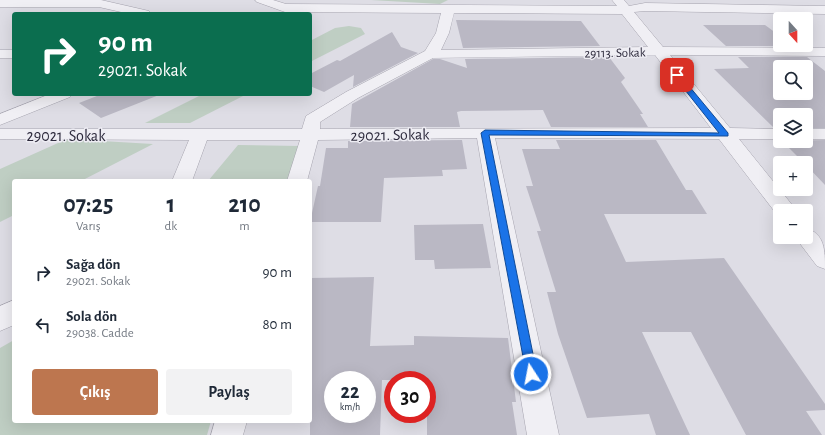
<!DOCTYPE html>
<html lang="tr">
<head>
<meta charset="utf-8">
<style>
  :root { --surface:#fff; --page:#f2f2f3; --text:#1f2937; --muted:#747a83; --accent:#bd764f }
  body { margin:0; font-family:"Alegreya Sans",sans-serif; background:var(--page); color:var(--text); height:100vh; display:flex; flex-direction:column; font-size:15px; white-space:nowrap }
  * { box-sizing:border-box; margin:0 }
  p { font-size:13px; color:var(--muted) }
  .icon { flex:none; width:22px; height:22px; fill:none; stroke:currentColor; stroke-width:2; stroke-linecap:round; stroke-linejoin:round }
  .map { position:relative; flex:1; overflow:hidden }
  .panel { position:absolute; left:12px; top:179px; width:300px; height:244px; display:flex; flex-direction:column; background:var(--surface); border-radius:4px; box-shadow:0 4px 16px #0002 }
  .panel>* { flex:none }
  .banner { position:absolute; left:12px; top:12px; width:300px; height:84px; border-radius:4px; box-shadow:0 4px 16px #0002; background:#0b6e4f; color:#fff; overflow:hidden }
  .needle { width:26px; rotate:159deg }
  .buttons { position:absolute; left:773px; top:12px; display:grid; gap:8px }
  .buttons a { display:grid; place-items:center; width:40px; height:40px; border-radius:4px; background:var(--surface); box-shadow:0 4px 16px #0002; font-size:20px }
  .speed { position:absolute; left:324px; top:371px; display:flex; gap:8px; font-size:20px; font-weight:700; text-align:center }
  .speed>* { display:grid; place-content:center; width:52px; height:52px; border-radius:50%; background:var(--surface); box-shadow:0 4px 16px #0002; line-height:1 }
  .speed small { font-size:10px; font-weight:400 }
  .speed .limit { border:6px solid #d22; background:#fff; color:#111 }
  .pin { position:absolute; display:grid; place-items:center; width:34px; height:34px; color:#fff; margin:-17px; border-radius:8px; box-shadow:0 2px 6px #0006 }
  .me { position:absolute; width:44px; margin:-22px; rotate:349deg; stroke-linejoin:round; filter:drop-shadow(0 0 3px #0008) }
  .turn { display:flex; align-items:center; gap:14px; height:84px; padding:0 20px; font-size:18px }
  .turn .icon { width:52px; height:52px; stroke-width:2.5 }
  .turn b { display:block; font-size:28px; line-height:34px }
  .eta { display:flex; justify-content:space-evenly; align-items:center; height:68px; text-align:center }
  .eta b { font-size:24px; font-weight:700; line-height:28px }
  .primary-button { display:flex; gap:8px; margin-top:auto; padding:8px 20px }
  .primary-button a { flex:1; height:46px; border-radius:4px; background:var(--accent); color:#fff; font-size:16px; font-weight:700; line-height:46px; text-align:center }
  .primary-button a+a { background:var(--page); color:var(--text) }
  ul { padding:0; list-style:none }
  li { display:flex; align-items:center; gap:12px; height:52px; padding:0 20px }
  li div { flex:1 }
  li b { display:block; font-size:15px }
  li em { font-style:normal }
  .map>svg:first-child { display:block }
  .green { fill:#bfcec3 }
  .building { fill:#bab8c4; fill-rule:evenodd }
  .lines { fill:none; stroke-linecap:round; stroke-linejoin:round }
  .minor-casing { stroke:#a5a3ae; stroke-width:1 }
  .minor { fill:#f0eff4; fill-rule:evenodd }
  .route { fill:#1a73e8; stroke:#114b97 }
  .labels { text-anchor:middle; stroke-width:3; stroke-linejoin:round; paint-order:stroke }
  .far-street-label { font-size:13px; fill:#2b283a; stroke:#edecf3 }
  .street-label { font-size:16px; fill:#2b283a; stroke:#edecf3 }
</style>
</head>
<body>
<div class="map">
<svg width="825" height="435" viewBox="0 0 825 435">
  <rect width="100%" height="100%" fill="#dedde5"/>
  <path class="green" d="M 371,0 L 448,0 L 440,4 Z
    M 349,26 L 361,28 L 365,34 L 310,62 L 310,41 L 335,28 Z
    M 203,94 L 247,94 L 190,123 L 145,123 Z
    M 67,139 L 153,144 L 81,181 L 14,181 L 14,215 L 0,222 L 0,169 Z
    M 238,145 L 300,146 L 289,181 L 208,181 Z
    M 14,340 L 14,421 L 211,421 L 207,435 L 0,435 L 0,348 Z"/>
  <path class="building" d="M 456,20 L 581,21 L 600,46 L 463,48 Z
    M 703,25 L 765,25 L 780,36 L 780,45 L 793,46 L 726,46 Z
    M 392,32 L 401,47 L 418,53 L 353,87 L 354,75 L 324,92 L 310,86 L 310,74 L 337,60 L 340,61 Z
    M 609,57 L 625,78 L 621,82 L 643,114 L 640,114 L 648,127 L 551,127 L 543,110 L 461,111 L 457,112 L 460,127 L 350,127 L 352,104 L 433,59 L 440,59 L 467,68 L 465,59 Z
    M 738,57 L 807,57 L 825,71 L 825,128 L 806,128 L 806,115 L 780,115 L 780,128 L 773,127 L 714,69 L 749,68 ZM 780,67 L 806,67 L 806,93 L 780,93 Z
    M 102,94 L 159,94 L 159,95 L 101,118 L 79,103 Z
    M 462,140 L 467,169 L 442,170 L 443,176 L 384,178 L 381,222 L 310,222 L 318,186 L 320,186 L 326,148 L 348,148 L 348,141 Z
    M 556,140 L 656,140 L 686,190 L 692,190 L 707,214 L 604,214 L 626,262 L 724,258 L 825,404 L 825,410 L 806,411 L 822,435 L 746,435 L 691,332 L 642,332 L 690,435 L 656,435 L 649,414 L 587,418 L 558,334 L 547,292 L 556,292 L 537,231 L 541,231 L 526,186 L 533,186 L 522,149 L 560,149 Z
    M 825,140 L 825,185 L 806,165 L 806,163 L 804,163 L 787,146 L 792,146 L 787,141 Z
    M 483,224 L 491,268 L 435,269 L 434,260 L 415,260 L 414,225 Z
    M 374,277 L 370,346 L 414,345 L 414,336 L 508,338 L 516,402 L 512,402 L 517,435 L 427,435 L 427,380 L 382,380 L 380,435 L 310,435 L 310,278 ZM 333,380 L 367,380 L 367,414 L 333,414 Z"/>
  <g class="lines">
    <g class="minor-casing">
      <path id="minor" d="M 0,0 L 101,0 L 149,11 L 151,14 L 130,14 L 99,7 L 0,7 Z
        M 255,0 L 273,0 L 286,4 L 617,6 L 612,0 L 624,0 L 629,6 L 645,3 L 825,6 L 825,14 L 645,11 L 634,12 L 663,47 L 825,48 L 825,56 L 670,55 L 730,128 L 780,129 L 780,139 L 739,139 L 797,211 L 780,211 L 780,217 L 778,216 L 719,139 L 495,138 L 559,435 L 527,435 L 477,138 L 318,140 L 307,181 L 287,181 L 300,140 L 207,140 L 192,181 L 172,181 L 189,140 L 0,139 L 0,129 L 302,129 L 306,116 L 346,92 L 425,51 L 436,33 L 441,13 L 285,12 L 257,2 ZM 454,13 L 622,14 L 648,47 L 441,50 L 449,33 ZM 655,55 L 711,128 L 320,129 L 320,122 L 358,98 L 433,58 Z
        M 0,50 L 14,50 L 14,58 L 0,58 Z
        M 50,94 L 72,94 L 70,97 L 0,125 L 0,114 Z
        M 806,129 L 825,129 L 825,139 L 806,139 Z
        M 806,228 C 825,234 825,250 825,269 L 817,266 L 795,237 L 806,237 Z
        M 14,300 L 14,325 L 0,331 L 0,306 Z
        M 215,421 L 247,421 L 243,435 L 211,435 Z"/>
    </g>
    <use href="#minor" class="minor"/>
  </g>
  <path class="route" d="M 674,74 L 679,74 L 728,133 L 728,136 L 489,135 L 537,374 L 535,378 L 531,380 L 527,378 L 481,133 L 485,130 L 719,133 L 674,76 Z"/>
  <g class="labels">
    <g class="far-street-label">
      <text transform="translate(615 52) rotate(-1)" y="5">29113. Sokak</text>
    </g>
    <g class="street-label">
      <text transform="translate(390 134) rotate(-1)" y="6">29021. Sokak</text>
      <text x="66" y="141">29021. Sokak</text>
    </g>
  </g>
</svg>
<div class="buttons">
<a><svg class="needle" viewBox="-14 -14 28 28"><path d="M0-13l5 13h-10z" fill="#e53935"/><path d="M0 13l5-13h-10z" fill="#747a83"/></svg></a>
<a><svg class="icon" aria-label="search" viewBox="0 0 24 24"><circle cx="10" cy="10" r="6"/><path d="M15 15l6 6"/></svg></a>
<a><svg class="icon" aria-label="layers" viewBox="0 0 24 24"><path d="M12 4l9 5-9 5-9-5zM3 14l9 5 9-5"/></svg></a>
<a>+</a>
<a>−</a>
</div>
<div class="speed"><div>22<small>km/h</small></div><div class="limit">30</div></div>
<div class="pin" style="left:677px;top:75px;background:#d93025"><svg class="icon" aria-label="arrive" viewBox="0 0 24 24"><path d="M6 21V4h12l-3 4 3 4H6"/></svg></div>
<svg class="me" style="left:531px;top:374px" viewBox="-20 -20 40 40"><circle r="17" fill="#1a73e8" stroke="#fff" stroke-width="3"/><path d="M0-11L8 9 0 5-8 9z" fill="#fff"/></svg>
<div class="banner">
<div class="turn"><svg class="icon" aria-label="right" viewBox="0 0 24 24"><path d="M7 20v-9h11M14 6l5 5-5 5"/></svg><div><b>90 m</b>29021. Sokak</div></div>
</div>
<section class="panel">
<div class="eta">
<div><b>07:25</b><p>Varış</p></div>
<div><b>1</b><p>dk</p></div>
<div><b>210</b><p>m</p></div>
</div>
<ul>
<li><svg class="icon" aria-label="right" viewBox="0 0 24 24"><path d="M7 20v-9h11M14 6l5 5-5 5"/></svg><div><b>Sağa dön</b><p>29021. Sokak</p></div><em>90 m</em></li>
<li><svg class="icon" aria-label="left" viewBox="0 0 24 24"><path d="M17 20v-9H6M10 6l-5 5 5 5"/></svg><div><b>Sola dön</b><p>29038. Cadde</p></div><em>80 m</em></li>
</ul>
<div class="primary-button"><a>Çıkış</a><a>Paylaş</a></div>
</section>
</div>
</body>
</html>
